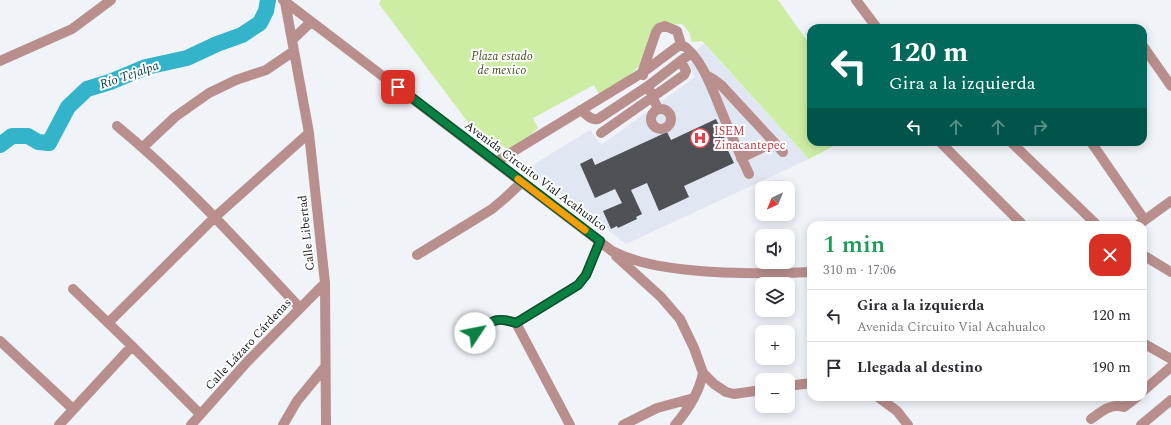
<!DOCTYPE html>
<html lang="es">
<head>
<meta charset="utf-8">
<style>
  :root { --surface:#fff; --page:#f7f7f7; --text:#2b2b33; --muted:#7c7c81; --line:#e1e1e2 }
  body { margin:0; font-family:Spectral,serif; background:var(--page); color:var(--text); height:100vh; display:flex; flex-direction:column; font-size:15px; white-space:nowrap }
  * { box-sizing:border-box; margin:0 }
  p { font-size:13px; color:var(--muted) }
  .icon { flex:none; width:22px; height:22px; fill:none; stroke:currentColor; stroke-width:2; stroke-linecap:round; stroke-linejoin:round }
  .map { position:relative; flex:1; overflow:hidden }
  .side { position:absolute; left:807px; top:221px; width:340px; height:180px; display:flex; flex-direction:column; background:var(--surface); border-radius:12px; box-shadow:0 2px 10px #0003 }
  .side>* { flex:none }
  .hud { position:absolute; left:807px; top:24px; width:340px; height:122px; border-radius:12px; box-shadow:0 2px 10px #0003; background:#00695c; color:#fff; overflow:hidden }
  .needle { width:26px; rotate:223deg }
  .fabs { position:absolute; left:755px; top:181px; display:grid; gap:8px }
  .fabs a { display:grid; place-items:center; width:40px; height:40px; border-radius:8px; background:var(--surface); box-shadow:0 2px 10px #0003; font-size:20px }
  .pin { position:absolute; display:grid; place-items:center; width:34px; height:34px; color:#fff; margin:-17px; border-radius:8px; box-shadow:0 2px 6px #0006 }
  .me { position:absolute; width:44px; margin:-22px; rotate:56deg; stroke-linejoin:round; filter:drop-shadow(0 0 3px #0008) }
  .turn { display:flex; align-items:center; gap:14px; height:84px; padding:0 16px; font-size:18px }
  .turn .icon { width:52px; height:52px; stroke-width:2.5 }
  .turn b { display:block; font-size:28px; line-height:34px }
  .lanes { display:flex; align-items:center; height:38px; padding:0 16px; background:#0003; justify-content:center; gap:20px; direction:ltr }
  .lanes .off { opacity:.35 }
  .round { display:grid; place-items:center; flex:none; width:42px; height:42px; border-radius:12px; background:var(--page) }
  .overview { display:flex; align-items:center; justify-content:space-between; height:68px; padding:0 16px }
  h1 { font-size:24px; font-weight:600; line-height:30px; color:#1e9e55 }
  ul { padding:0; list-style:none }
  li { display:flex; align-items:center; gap:12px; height:52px; padding:0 16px; border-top:1px solid var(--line) }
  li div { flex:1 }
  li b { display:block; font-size:15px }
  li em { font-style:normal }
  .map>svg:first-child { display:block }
  .built { fill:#e0e7f2 }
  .green { fill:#cdeda4 }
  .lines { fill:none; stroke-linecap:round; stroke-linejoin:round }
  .river { stroke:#33b4cb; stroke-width:16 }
  .building { fill:#4e5155 }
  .minor { stroke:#b98f8d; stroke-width:10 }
  .route-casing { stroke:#07532c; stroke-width:10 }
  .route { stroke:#0b8043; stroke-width:7 }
  .slow { stroke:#f59e0b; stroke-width:7 }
  .labels { text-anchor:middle; stroke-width:4; stroke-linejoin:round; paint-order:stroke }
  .park-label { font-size:12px; font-style:italic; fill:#40551e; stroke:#fff }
  .health-label { font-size:12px; fill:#be3a42; stroke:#fff; text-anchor:start }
  .street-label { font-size:12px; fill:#151617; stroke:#fff }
  .water-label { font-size:13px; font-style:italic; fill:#06404a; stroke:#fff }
</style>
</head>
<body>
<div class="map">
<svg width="1171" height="425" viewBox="0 0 1171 425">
  <rect width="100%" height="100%" fill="#f0f3f8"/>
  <path class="built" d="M 704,44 L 809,159 L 626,244 L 531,170 L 531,166 L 590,130 L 601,145 L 695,77 L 686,58 Z"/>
  <path class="green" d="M 381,0 L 778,0 L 811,46 L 811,142 L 841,142 L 809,159 L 702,41 L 692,42 L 689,32 L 682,24 L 655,26 C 646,36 647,52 640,64 C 633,76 611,87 599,94 L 594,85 L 533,118 L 538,128 L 512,152 L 470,125 L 379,4 Z"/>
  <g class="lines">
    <path class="river" d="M 0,145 L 12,136 L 28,136 L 38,142 L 49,143 L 68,107 L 87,89 L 110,82 L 146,67 L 187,58 L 217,44 L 242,35 L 260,23 L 266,11 L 268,0"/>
  </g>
  <path class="building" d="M 716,119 L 725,139 L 723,140 L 734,163 L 684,186 L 689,197 L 659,211 L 647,183 L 631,190 L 642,214 L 636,217 L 637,219 L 618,228 L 617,226 L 611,229 L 603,211 L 622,203 L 615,189 L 595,198 L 580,164 L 592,158 L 595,165 L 667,132 L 671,140 Z"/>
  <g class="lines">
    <path class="minor" d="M 283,0 L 612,251 C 636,263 662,267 689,270 C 730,274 770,274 811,272
      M 856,0 L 877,28
      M 285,2 L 309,133 L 325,283 L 326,425
      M 293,39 L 311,22
      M 1143,46 L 1171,86
      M 0,61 L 72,29 L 111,0
      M 643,75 L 642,73 L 681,44
      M 706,75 L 713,79 L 721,85 L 783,152
      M 650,91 L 658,109
      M651 119a10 10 0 1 1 20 0a10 10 0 1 1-20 0Z
      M 581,110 C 586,114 591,121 598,119 L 648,86 L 691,53
      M 117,126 C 184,181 241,245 300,308
      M 601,133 L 684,75 L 686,71 L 681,61
      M 940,142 L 1023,225
      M 1011,142 L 1097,225
      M 1091,142 L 1144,219
      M 143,147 L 175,117 L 209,93 L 236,80 L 266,70 L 294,51
      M 741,158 L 774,142
      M 496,162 L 642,73 L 656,32 L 659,28 L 665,26 L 677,31 L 681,44 C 702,56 714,94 723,115 C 731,135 740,155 749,174
      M 1138,225 L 1171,201
      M 417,255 L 492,209 L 505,198 L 522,182
      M 1143,255 L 1171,272
      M 616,256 L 661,297 L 680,319 L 694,348 L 703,373 L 714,384 L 726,392 L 734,394 L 762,390
      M 73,289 L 132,346 L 200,414
      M 108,323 L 215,217 L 309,133
      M 516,323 L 570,425
      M 475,333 C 492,321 495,316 516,323 L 578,285 L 586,275 L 600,241
      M 0,341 L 73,409
      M 1143,343 L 1171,359
      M 788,386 L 811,383
      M 1143,391 L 1171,367
      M 878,397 L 897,411 L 908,425
      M 1091,419 C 1101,412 1110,403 1124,407 L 1137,397
      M 59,425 L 132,346
      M 191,425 L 247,362 L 325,283
      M 283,425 L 297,401 L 325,367
      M 623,425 L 657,408 L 694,398
      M 675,425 C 688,410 699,393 703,373
      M 1141,425 L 1171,400"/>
  </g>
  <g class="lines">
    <g class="route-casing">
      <path id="route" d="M 398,87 L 600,241 L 586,275 L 578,285 L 516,323 C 495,316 492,321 475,333"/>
    </g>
    <use href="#route" class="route"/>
    <path class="slow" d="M 518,179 L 585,230"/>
  </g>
  <defs>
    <g id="hospital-ring" transform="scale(1)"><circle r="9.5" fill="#fff" stroke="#e0444e" stroke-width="1.5"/><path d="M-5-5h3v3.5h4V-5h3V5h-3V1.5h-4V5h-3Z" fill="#e0444e"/></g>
  </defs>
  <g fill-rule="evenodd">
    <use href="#hospital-ring" x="700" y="138"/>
  </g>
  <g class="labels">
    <g class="park-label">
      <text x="502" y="60">Plaza estado<tspan x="502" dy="14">de mexico</tspan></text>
    </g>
    <g class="health-label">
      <text x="714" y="135">ISEM<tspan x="714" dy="14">Zinacantepec</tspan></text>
    </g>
    <g class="street-label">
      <text transform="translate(536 176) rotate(37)" y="4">Avenida Circuito Vial Acahualco</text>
      <text transform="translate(306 233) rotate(-96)" y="4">Calle Libertad</text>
      <text transform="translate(248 344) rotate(-47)" y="4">Calle Lázaro Cárdenas</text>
    </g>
    <g class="water-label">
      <text transform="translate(129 74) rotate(-19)" y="5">Río Tejalpa</text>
    </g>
  </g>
</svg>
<div class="fabs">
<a><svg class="needle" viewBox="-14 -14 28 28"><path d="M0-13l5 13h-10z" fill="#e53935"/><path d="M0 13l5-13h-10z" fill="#7c7c81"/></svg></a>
<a><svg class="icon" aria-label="sound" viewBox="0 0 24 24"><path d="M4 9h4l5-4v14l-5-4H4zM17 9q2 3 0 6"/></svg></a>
<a><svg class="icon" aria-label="layers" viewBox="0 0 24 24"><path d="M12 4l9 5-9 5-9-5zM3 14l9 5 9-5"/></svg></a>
<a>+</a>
<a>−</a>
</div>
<div class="pin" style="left:398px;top:87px;background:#d93025"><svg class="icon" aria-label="arrive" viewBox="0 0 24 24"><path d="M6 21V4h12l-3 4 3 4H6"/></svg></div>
<svg class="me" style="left:475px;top:333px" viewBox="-20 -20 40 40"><circle r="19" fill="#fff"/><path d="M0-13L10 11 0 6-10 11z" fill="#0b8043"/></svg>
<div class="hud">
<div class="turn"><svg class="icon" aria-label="left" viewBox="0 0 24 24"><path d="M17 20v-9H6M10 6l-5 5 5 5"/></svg><div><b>120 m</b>Gira a la izquierda</div></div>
<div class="lanes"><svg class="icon" aria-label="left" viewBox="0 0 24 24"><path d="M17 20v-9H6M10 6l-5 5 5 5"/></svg><svg class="icon off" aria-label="ahead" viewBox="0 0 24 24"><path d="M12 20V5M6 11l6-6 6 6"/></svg><svg class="icon off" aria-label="ahead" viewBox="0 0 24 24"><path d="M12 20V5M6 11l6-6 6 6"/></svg><svg class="icon off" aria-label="right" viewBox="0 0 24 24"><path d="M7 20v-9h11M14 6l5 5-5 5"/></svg></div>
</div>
<section class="side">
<div class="overview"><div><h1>1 min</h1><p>310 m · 17:06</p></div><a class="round" style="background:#d93025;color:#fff"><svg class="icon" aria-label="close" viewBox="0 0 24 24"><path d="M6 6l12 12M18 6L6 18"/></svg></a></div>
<ul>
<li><svg class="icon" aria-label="left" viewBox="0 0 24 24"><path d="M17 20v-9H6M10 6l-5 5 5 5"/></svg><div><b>Gira a la izquierda</b><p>Avenida Circuito Vial Acahualco</p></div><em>120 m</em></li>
<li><svg class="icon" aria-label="arrive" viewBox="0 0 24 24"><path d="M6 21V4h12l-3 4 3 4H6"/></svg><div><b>Llegada al destino</b></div><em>190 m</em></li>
</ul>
</section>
</div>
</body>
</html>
